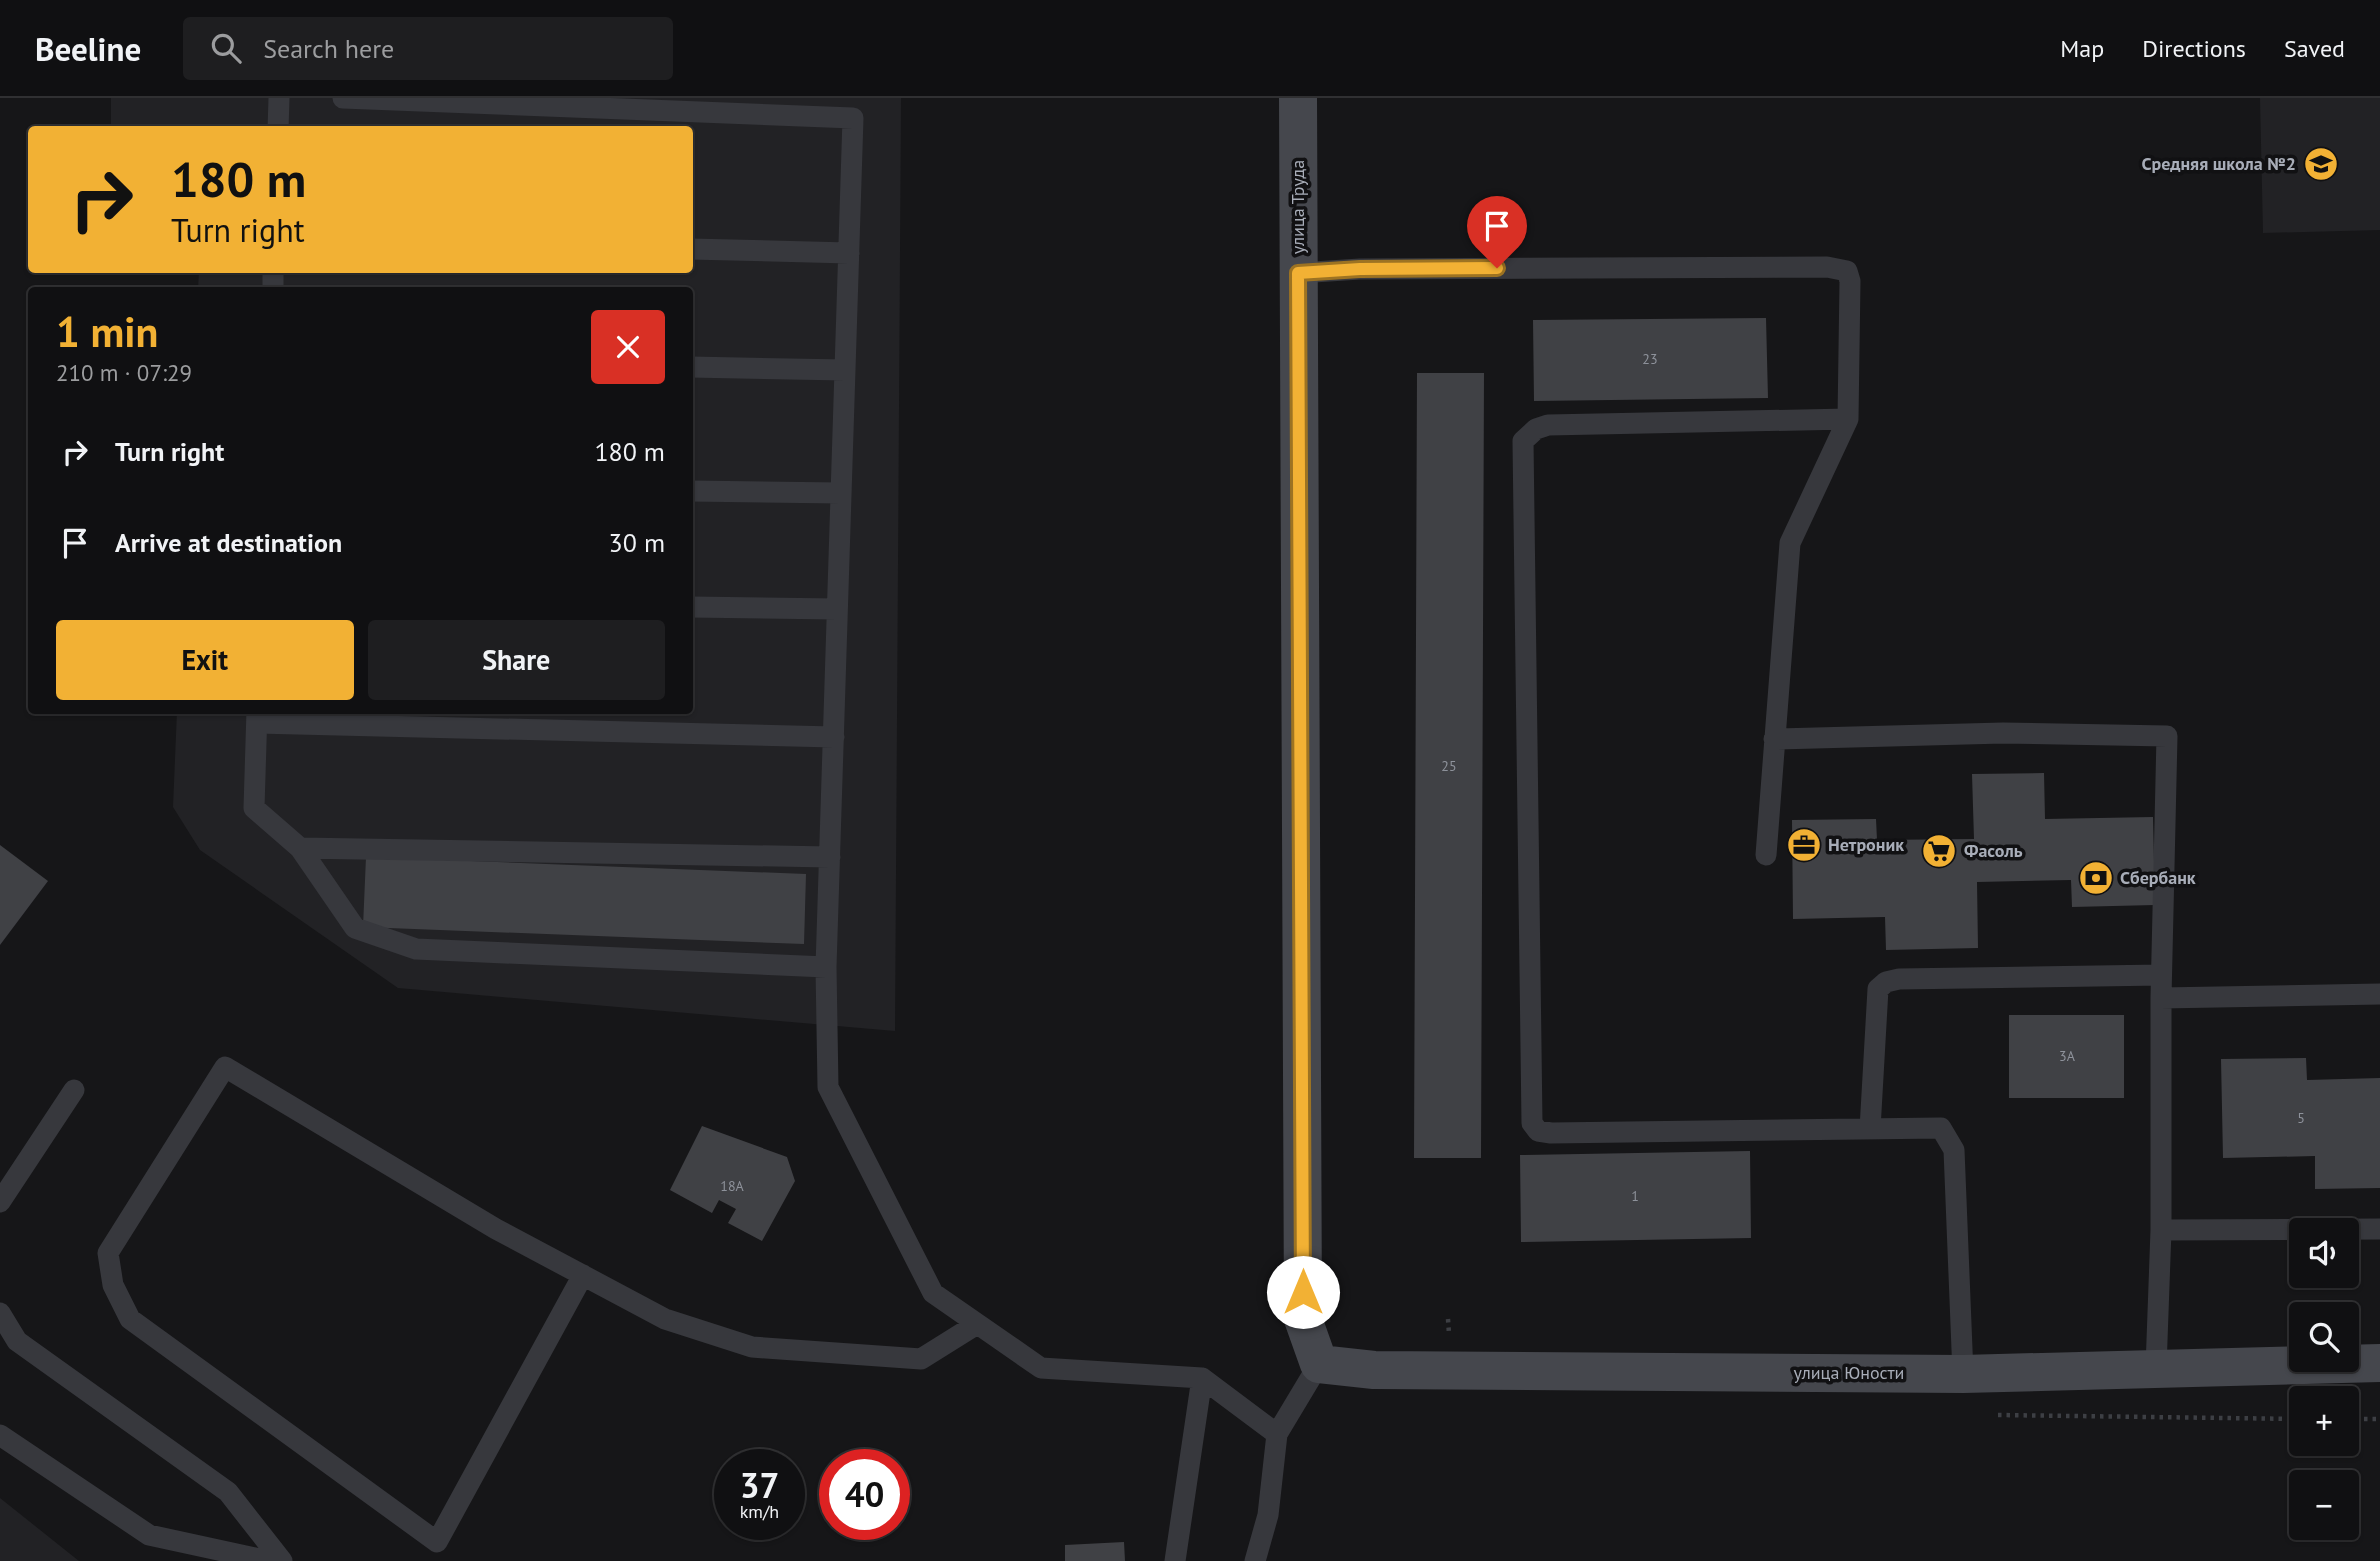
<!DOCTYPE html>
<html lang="en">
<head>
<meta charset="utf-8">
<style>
  :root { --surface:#101012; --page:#1e1e20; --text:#f1f3f6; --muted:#9c9d9f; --line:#303032; --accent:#f2b134 }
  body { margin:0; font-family:"PT Sans",sans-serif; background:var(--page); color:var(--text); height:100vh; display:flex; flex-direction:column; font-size:26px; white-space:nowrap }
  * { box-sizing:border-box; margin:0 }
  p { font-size:23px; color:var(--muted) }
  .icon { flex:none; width:38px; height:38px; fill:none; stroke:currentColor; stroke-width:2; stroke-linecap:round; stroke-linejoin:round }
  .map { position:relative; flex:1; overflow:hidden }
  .panel { position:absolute; left:28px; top:189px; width:665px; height:427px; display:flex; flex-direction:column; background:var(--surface); border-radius:7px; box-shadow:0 2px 5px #0004,0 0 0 2px var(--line) }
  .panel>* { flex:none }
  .guide { position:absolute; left:28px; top:28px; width:665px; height:147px; border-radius:7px; box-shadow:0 2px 5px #0004,0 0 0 2px var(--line); background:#f2b134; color:#111; overflow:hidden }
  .fabs { position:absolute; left:2289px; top:1120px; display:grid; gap:14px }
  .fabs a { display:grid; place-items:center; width:70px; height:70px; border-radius:7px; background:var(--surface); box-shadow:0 2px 5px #0004,0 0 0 2px var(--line); font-size:35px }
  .speed { position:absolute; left:714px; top:1351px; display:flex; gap:14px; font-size:35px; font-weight:700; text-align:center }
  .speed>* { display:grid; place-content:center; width:91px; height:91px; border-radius:50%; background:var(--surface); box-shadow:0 2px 5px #0004,0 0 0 2px var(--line); line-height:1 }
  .speed small { font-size:18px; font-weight:400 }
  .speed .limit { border:10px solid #d22; background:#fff; color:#111 }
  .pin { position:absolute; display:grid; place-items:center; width:60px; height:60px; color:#fff; margin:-72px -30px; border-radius:50% 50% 50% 0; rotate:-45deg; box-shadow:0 0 7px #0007 }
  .pin .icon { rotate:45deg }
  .me { position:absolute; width:77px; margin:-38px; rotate:0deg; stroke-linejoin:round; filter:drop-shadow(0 0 5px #0008) }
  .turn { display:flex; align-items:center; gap:24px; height:147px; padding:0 28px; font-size:32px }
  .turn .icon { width:91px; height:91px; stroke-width:2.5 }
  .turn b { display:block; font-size:49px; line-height:60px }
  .round { display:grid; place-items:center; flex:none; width:74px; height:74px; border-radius:7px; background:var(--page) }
  .head { display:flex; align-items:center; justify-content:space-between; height:119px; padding:0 28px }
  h1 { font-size:42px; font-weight:700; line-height:52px; color:var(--accent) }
  .button { display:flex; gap:14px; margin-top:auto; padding:14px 28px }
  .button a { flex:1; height:80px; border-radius:7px; background:var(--accent); color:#111; font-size:28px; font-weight:700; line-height:80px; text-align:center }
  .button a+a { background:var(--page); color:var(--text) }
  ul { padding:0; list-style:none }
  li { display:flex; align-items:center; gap:21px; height:91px; padding:0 28px }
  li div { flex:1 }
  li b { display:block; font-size:26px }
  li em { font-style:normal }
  header { display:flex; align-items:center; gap:42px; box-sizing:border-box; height:98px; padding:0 35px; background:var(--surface); border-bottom:2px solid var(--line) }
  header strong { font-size:33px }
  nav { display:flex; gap:38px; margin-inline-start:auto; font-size:24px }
  .search { width:490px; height:63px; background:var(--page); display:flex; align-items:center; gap:18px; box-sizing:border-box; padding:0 24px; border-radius:7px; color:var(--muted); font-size:26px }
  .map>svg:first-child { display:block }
  .built { fill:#222225 }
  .building { fill:#404145 }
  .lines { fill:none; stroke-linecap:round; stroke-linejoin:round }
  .path { stroke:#3d3f44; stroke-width:4.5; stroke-dasharray:3.5 5; stroke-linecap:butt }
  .lane { stroke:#37383d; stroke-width:21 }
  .secondary { stroke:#45474d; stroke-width:38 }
  .route-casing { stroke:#9d7322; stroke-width:18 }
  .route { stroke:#f2b134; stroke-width:12 }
  .labels { text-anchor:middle; stroke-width:7; stroke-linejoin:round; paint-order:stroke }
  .number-label { font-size:14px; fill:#8e929b }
  .poi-label { font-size:18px; font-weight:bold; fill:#a8adb8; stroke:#111113; text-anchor:start }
  .street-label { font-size:18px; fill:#a8adb8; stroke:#111113 }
</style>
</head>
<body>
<header>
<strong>Beeline</strong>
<div class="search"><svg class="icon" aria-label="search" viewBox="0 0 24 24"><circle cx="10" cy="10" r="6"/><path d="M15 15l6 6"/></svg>Search here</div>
<nav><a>Map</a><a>Directions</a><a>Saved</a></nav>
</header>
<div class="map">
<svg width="2380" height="1463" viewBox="0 0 2380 1463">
  <rect width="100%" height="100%" fill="#161618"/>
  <path class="built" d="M 111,0 L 901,0 L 895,933 L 398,890 L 200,752 L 173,709 L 177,613 L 690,612 L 690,192 L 198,192 L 199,172 L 690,172 L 690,32 L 111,32 Z
    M 2260,0 L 2380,0 L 2380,132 L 2263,135 Z
    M 0,1400 L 79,1463 L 0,1463 Z"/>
  <path class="building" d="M 1766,220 L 1768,300 L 1534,303 L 1533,222 Z
    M 1417,275 L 1484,275 L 1481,1060 L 1414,1060 Z
    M 2044,675 L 2045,721 L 2153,719 L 2155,807 L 2072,809 L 2071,782 L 1977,784 L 1978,850 L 1886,852 L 1885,819 L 1793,821 L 1792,722 L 1876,721 L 1877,742 L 1974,741 L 1972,676 Z
    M 0,747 L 48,783 L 0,847 Z
    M 366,759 L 806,776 L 804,846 L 363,829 Z
    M 2009,917 L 2124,917 L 2124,1000 L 2009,1000 Z
    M 2306,960 L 2307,982 L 2380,980 L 2380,1090 L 2315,1091 L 2315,1058 L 2223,1060 L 2221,961 Z
    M 702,1028 L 787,1059 L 795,1083 L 762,1143 L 728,1125 L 736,1111 L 719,1102 L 712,1115 L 670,1092 Z
    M 1750,1053 L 1751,1140 L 1521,1144 L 1520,1057 Z
    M 1124,1444 L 1125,1463 L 1065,1463 L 1065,1447 Z"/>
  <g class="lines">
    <path class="path" d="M 1448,1221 L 1449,1236
      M 1998,1317 L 2301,1321
      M 2347,1321 L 2380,1321"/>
    <path class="lane" d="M 343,0 L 853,20 L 826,869 L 828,989 L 933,1195 L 1041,1270 L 1202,1280 L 1277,1336 L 1319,1266
      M 278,32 L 279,0
      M 690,151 L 849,155
      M 1298,175 L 1360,171 L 1827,169 L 1847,173 L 1850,183 L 1848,321 L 1790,445 L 1766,757
      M 273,192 L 273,172
      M 690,269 L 845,272
      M 1848,321 L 1548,327 L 1536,331 L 1523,343 L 1532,1025 L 1538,1033 L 1551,1035 L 1941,1030 L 1954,1052 L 1963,1276
      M 690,393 L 841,395
      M 690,509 L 837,511
      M 257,612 L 254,710 L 300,750 L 355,830 L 416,851 L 826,869
      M 257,625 L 834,639
      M 1774,641 L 2003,635 L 2167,638 L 2161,900
      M 300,750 L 830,759
      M 1870,1031 L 1878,891 L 1886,884 L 1899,881 L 2161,877
      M 0,1104 L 74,992
      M 2161,1132 L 2380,1131
      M 583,1177 L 437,1444 L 130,1221 L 113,1187 L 108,1155 L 225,969 L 496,1131 L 665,1221 L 752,1249 L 921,1261 L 977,1226
      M 0,1215 L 17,1243 L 228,1394 L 282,1463
      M 2156,1270 L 2161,1132 L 2161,900 L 2380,896
      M 0,1337 L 149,1437 L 269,1463
      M 1175,1463 L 1202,1280
      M 1255,1463 L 1268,1417 L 1277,1336"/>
    <path class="secondary" d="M 1298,0 L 1303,1221 L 1319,1266 L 1374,1272 L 1963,1276 L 2380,1265"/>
  </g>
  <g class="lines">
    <g class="route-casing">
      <path id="route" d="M 1303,1194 L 1298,175 L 1360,171 L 1497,170"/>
    </g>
    <use href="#route" class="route"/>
  </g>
  <defs>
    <g id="school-disc" transform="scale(1.75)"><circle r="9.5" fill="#f2b134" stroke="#111113"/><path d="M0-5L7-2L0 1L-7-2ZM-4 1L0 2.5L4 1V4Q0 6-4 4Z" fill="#111"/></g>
    <g id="office-disc" transform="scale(1.75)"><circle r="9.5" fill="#f2b134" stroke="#111113"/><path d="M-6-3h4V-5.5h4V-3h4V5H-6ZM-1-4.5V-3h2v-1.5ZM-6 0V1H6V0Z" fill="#111"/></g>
    <g id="supermarket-disc" transform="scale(1.75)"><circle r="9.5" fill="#f2b134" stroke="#111113"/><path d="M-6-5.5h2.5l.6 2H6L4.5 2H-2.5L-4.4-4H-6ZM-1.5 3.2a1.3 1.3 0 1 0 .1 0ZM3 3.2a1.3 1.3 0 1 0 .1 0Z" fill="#111"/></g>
    <g id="bank-disc" transform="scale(1.75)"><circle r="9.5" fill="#f2b134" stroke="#111113"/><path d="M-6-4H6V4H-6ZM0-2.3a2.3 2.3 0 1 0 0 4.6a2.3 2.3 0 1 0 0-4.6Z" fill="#111"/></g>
  </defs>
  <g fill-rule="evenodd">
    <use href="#school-disc" x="2321" y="66"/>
    <use href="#office-disc" x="1804" y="747"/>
    <use href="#supermarket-disc" x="1939" y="753"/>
    <use href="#bank-disc" x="2096" y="780"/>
  </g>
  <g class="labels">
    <g class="number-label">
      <text x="1650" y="266">23</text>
      <text x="1449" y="673">25</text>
      <text x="2067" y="963">3А</text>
      <text x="2301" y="1025">5</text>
      <text x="732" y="1093">18А</text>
      <text x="1635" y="1103">1</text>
    </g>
    <g class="poi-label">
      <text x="2296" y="72" text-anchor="end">Средняя школа №2</text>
      <text x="1828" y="753">Нетроник</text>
      <text x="1964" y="759">Фасоль</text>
      <text x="2120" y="786">Сбербанк</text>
    </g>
    <g class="street-label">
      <text transform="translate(1298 109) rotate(-90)" y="6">улица Труда</text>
      <text x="1849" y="1281">улица Юности</text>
    </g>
  </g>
</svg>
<div class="fabs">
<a><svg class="icon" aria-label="sound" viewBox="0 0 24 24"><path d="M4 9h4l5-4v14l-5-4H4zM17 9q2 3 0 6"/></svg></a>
<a><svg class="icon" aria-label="search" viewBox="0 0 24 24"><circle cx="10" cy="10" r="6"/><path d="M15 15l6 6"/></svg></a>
<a>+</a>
<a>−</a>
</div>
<div class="speed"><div>37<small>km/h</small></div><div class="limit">40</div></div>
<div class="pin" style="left:1497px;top:170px;background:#d93025"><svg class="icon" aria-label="arrive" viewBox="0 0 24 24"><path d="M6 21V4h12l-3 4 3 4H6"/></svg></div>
<svg class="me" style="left:1303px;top:1194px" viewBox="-20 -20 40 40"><circle r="19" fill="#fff"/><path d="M0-13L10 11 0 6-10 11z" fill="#f2b134"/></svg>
<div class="guide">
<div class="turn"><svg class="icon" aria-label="right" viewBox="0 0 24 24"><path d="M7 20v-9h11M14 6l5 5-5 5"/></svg><div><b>180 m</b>Turn right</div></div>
</div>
<section class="panel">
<div class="head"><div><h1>1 min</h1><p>210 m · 07:29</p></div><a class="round" style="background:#d93025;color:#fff"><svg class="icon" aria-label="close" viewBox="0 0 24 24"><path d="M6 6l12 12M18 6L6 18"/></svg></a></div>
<ul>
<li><svg class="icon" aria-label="right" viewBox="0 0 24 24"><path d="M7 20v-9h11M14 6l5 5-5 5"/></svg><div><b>Turn right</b></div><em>180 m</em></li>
<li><svg class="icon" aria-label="arrive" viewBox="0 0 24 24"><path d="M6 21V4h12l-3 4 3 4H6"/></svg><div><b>Arrive at destination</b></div><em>30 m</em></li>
</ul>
<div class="button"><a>Exit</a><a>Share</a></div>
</section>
</div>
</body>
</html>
